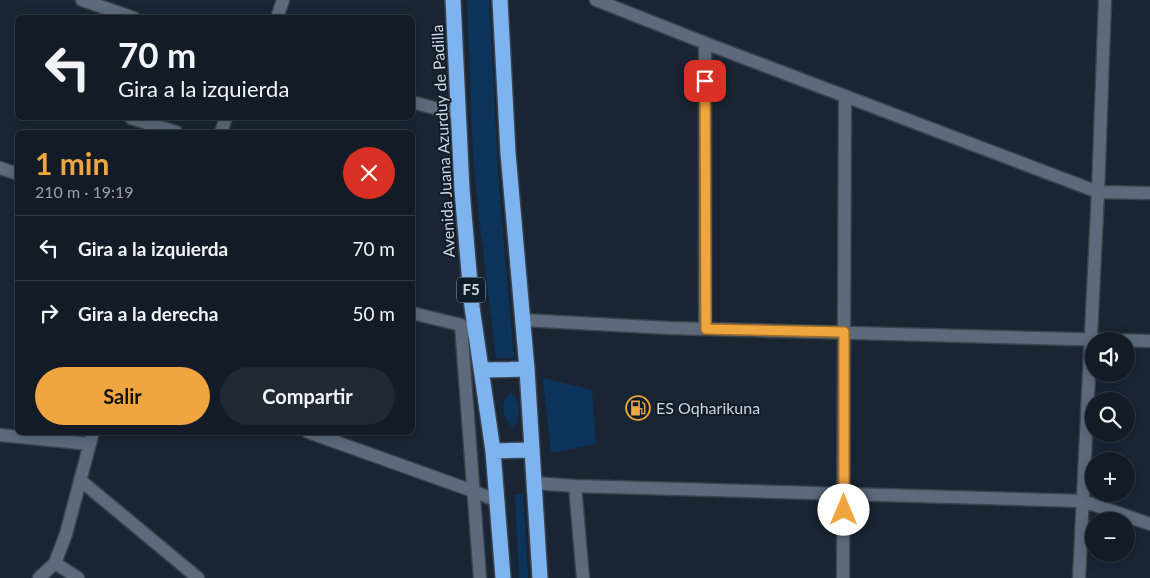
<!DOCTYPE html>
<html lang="es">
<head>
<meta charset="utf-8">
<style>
  :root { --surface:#131c26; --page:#202932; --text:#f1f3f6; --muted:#9da1a7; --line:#323a43; --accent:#f0a63e }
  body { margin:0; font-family:Lato,sans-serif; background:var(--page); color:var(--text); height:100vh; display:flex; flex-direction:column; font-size:19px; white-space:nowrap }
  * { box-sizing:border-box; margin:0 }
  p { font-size:16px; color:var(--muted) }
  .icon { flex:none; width:28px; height:28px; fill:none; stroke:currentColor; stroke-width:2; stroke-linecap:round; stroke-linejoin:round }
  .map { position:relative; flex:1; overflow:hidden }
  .sheet { position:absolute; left:15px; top:130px; width:400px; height:305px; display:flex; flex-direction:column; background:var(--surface); border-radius:8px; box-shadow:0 2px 12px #0003,0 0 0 1px var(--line) }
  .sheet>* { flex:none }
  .hud { position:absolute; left:15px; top:15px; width:400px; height:105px; border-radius:8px; box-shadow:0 2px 12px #0003,0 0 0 1px var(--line); background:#131c26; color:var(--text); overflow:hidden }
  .buttons { position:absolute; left:1085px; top:332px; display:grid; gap:10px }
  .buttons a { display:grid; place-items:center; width:50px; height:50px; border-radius:50%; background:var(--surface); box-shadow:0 2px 12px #0003,0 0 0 1px var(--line); font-size:25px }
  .pin { position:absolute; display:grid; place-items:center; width:42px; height:42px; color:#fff; margin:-21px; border-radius:10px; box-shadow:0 2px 8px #0006 }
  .me { position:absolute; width:55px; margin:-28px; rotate:0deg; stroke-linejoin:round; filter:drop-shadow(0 0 4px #0008) }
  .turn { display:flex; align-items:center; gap:18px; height:105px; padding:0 20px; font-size:22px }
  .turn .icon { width:65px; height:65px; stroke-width:2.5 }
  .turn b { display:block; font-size:35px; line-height:42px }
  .round { display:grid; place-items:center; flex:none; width:52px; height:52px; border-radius:26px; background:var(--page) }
  .head { display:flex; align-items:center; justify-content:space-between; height:85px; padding:0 20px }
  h1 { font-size:30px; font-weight:700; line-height:38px; color:var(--accent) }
  .action { display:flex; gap:10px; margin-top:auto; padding:10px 20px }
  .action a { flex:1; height:58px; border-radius:30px; background:var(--accent); color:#111; font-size:20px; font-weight:700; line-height:58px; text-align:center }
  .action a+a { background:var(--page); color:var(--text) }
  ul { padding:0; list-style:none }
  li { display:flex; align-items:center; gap:15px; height:65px; padding:0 20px; border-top:1px solid var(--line) }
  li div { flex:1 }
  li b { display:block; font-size:19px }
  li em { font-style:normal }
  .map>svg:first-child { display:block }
  .green { fill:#0c345a }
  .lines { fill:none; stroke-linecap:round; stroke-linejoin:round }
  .minor-casing { stroke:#39424d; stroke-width:15 }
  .highway-casing { stroke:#39424d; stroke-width:18 }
  .minor { stroke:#5c6a7b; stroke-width:12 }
  .highway { stroke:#7db3ee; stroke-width:15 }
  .route-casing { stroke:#9c6c28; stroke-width:12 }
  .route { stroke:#f0a63e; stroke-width:9 }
  .labels { text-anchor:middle; stroke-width:4; stroke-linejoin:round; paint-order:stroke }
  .shield { fill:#0f1c29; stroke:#959fa9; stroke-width:1 }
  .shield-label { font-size:15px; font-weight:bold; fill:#cfd7e0 }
  .street-label { font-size:16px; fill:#cfd7e0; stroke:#0f1c29 }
  .poi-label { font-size:16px; fill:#cfd7e0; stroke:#0f1c29; text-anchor:start }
</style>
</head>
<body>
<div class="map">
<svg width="1150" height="578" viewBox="0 0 1150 578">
  <rect width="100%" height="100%" fill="#192533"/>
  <path class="green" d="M 467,0 L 489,0 L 499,188 L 514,358 L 496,358 L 477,199 L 473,156 Z
    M 543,378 L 592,390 L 596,444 L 551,453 Z
    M 511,392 L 519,404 L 518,421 L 513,428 C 502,417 499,404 511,392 Z
    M 523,494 L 528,574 L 528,578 L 519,578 L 515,495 Z"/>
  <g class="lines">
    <g class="minor-casing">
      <path id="minor" d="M 82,0 L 134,18
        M 596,0 L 705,43 L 1098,192 L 1150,193
        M 277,18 L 283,0
        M 705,43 L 705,329
        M 412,102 L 457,114
        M 131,118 L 176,132
        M 221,132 L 226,118
        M 0,168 L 18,174
        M 412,313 L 461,325 L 465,332
        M 523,320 L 669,328 L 1150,341
        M 461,325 L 480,578
        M 308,432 L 473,491 L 498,501
        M 0,435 L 90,444
        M 80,480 L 198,578
        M 534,483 L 575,486 L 1083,501 L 1150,524
        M 575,486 L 583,578
        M 55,563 L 78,578
        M 39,578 L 55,563 L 66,534 L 93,432
        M 843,578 L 845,96
        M 1079,578 L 1098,192 L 1105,0"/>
    </g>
    <g class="highway-casing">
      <path id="highway" d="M 453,0 L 462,190 L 472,307 L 493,451 L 503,578
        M 500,0 L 508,153 L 527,369 L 540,578
        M 482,370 L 527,369
        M 493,451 L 532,450"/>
    </g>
    <use href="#minor" class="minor"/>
    <use href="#highway" class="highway"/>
  </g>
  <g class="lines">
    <g class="route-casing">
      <path id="route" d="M 705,81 L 706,329 L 844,332 L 844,510"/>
    </g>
    <use href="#route" class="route"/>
  </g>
  <defs>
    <g id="fuel-ring" transform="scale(1.25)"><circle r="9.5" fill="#0f1c29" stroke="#f0a63e" stroke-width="1.5"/><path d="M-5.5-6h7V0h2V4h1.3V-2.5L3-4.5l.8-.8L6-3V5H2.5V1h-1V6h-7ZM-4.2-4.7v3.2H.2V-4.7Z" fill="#f0a63e"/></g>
  </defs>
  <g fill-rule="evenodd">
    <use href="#fuel-ring" x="638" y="408"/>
  </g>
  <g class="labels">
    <rect class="shield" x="457" y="277.5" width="28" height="25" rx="4"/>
    <g class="shield-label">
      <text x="471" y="295">F5</text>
    </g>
    <g class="street-label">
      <text transform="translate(443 141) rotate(-93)" y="6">Avenida Juana Azurduy de Padilla</text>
    </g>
    <g class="poi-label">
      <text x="656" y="414">ES Oqharikuna</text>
    </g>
  </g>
</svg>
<div class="buttons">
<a><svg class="icon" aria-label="sound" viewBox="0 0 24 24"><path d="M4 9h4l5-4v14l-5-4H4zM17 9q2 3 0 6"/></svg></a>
<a><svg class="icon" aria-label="search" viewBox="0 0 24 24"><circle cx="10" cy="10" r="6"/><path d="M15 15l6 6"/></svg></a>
<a>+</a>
<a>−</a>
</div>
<div class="pin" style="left:705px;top:81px;background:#d93025"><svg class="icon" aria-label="arrive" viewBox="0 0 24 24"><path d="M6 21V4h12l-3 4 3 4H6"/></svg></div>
<svg class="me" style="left:844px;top:510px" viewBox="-20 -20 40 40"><circle r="19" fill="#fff"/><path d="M0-13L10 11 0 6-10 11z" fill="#f0a63e"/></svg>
<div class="hud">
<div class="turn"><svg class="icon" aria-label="left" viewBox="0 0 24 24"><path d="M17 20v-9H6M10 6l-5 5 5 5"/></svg><div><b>70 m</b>Gira a la izquierda</div></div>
</div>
<section class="sheet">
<div class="head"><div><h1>1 min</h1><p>210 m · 19:19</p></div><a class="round" style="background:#d93025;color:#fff"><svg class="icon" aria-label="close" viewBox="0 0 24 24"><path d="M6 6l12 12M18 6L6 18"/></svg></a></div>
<ul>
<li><svg class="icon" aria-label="left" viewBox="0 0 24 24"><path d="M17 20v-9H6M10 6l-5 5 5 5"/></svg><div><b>Gira a la izquierda</b></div><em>70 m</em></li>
<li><svg class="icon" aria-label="right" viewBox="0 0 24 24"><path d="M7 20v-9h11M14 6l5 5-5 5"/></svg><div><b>Gira a la derecha</b></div><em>50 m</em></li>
</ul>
<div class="action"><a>Salir</a><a>Compartir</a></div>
</section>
</div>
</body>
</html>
